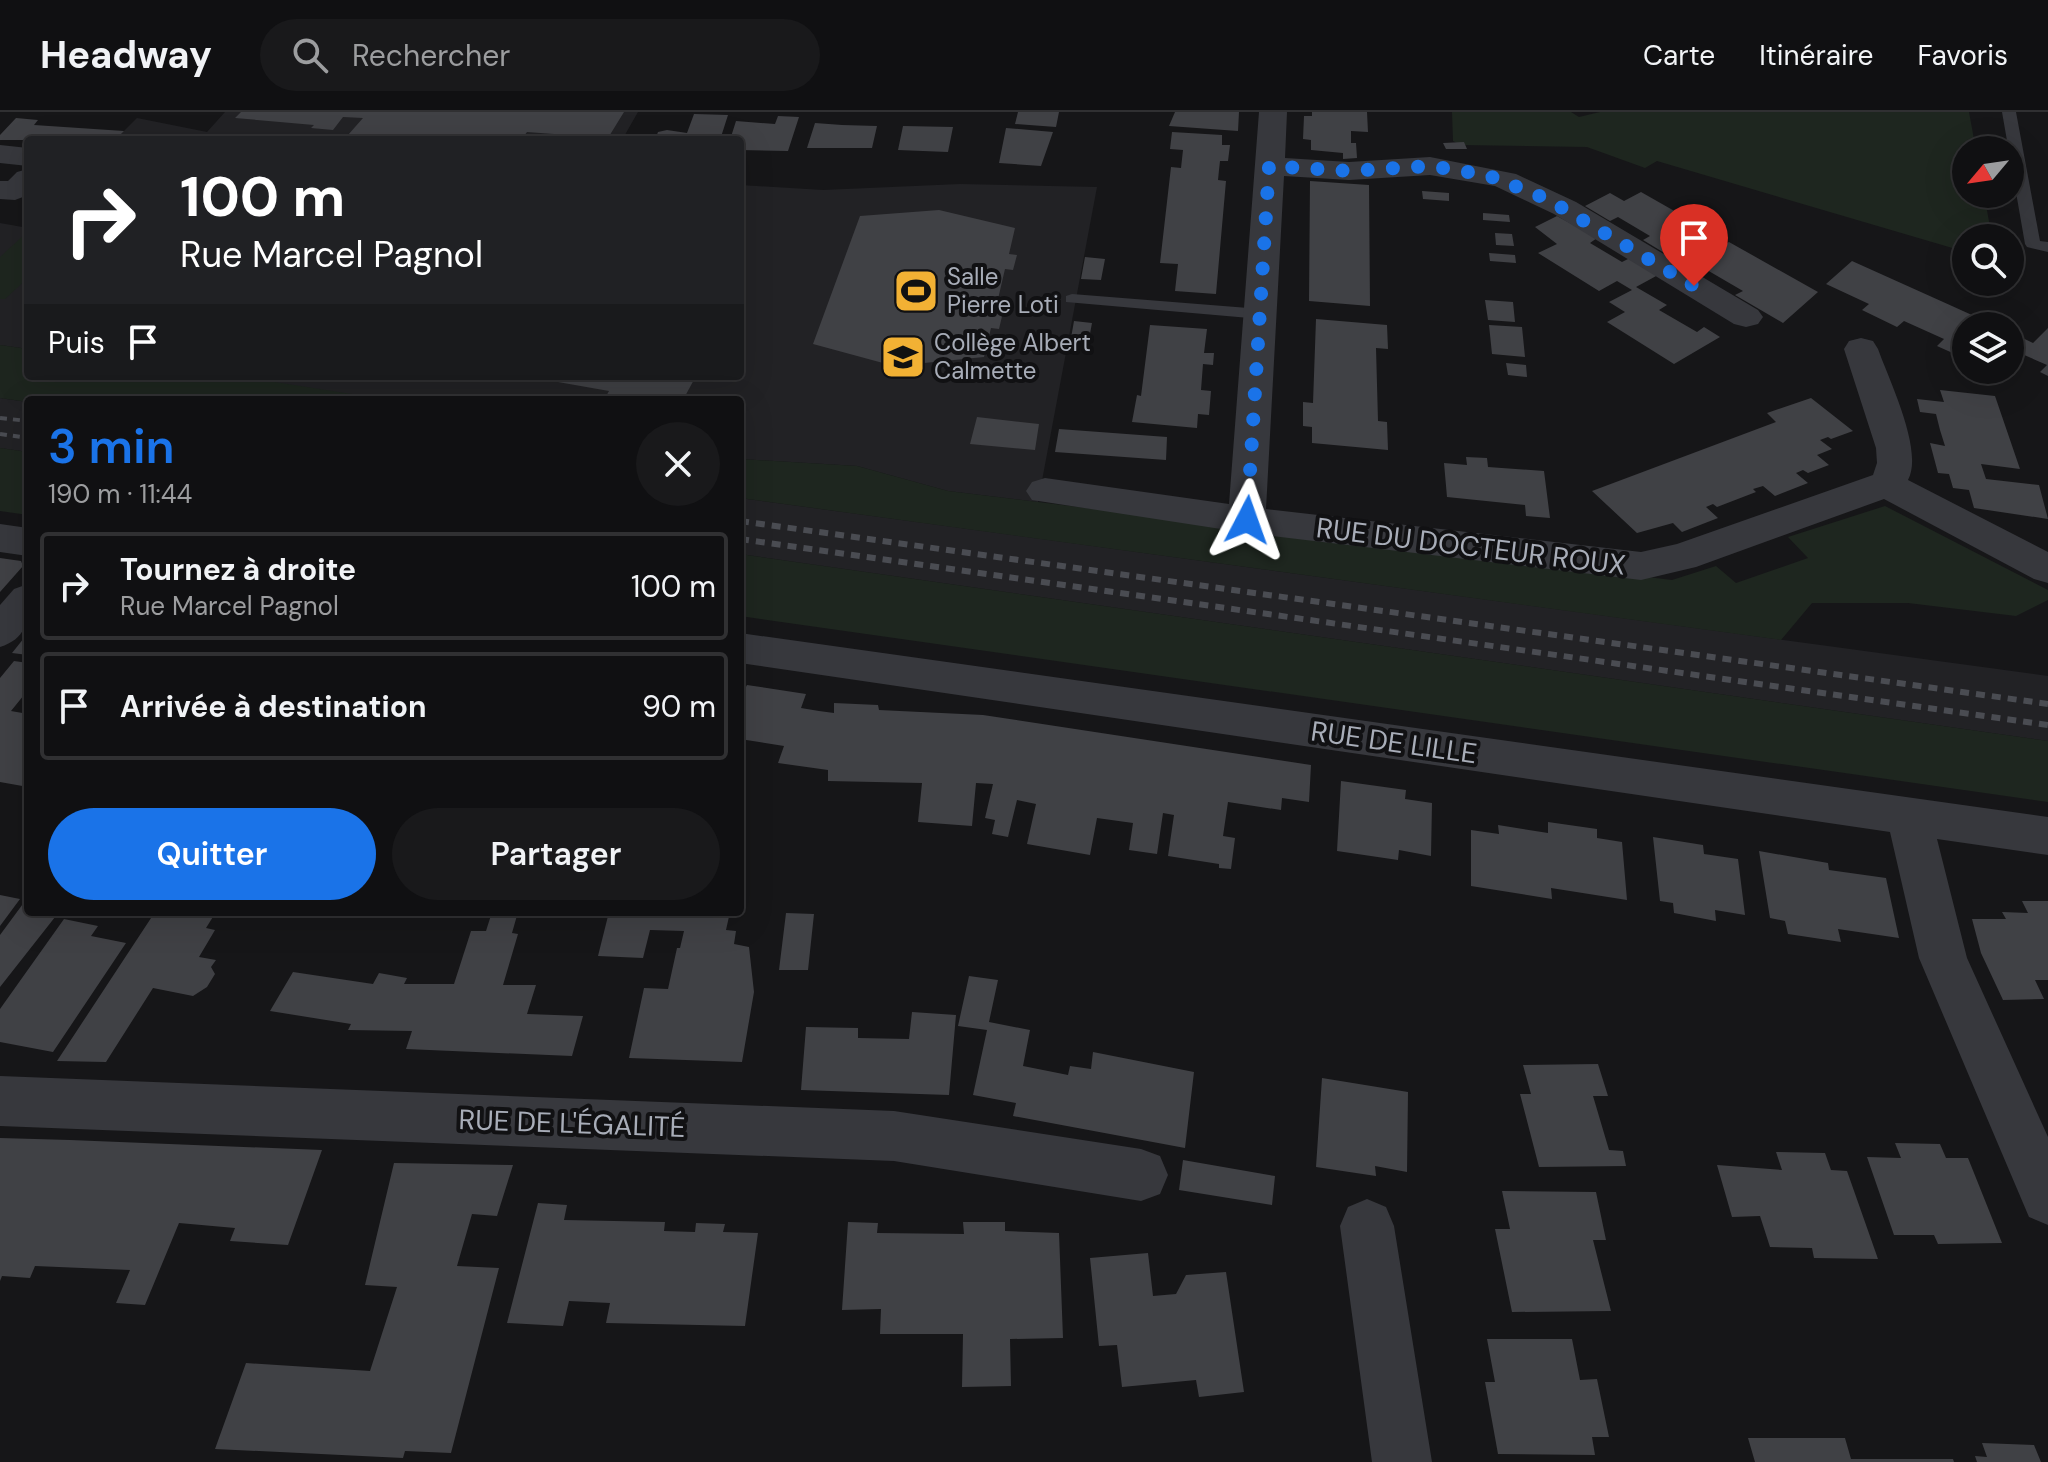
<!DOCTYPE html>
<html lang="fr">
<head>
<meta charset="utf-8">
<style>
  :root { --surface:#101012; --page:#19191b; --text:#f1f3f6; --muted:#9c9d9f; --line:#303032; --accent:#1a73e8 }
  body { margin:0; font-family:"DM Sans",sans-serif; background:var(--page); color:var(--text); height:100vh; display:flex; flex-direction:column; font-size:30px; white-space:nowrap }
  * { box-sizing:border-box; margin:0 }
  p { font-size:26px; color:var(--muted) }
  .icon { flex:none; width:44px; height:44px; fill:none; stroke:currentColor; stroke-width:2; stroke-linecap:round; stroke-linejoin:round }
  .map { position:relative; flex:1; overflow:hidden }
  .side { position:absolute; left:24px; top:284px; width:720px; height:520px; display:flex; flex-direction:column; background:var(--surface); border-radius:8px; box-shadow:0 8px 32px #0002,0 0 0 2px var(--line) }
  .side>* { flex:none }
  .top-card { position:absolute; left:24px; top:24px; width:720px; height:244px; border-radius:8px; box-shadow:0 8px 32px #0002,0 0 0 2px var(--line); background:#202124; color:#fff; overflow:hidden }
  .needle { width:52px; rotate:241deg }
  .fabs { position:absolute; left:1952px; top:24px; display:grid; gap:16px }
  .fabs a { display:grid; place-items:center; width:72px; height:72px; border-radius:50%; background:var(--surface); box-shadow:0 8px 32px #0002,0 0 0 2px var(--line); font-size:40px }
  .pin { position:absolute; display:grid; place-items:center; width:68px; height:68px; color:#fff; margin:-82px -34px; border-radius:50% 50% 50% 0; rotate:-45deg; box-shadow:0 0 8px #0007 }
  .pin .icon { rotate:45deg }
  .me { position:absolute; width:88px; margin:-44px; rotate:4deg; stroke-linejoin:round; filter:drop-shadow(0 0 6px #0008) }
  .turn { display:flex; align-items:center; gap:28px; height:168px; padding:0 24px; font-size:36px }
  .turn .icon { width:104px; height:104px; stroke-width:2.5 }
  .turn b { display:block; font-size:56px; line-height:68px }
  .then { display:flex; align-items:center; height:76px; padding:0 24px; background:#0003; gap:16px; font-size:30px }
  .round { display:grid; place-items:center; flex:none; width:84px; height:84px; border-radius:42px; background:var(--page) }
  .overview { display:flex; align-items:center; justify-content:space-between; height:136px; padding:0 24px }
  h1 { font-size:48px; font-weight:600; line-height:60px; color:var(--accent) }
  .action { display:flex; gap:16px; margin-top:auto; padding:16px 24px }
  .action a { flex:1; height:92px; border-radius:48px; background:var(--accent); color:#fff; font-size:32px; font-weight:600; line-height:92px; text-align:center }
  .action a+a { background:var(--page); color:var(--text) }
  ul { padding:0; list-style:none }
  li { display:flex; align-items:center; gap:24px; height:108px; margin:0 16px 12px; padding:0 8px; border:4px solid var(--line); border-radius:8px }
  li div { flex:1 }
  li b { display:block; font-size:30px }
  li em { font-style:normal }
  header { display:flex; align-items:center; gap:48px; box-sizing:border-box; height:112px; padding:0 40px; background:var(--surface); border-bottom:2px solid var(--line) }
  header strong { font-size:38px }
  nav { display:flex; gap:44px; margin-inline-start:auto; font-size:28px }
  .search { width:560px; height:72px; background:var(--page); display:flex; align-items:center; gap:20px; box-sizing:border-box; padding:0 28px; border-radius:44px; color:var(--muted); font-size:30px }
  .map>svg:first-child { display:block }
  .built { fill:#222225 }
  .green { fill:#1e261f }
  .building { fill:#404145 }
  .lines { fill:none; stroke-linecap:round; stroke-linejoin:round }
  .service { fill:#37383d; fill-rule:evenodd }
  .minor { fill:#37383d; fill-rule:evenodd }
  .rail-far1 { stroke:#4a4c52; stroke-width:4; stroke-dasharray:7 6; stroke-linecap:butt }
  .rail { stroke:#4a4c52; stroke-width:6; stroke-dasharray:9 7; stroke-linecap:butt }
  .route { stroke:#1a73e8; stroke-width:14; stroke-dasharray:0 25.2 }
  .labels { text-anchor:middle; stroke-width:8; stroke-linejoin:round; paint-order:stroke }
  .far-poi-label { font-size:24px; fill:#a8adb8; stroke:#111113; text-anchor:start }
  .street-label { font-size:28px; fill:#a8adb8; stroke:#111113 }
</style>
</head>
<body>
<header>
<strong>Headway</strong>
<div class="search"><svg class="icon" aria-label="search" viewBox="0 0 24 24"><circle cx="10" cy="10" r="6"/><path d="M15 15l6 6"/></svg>Rechercher</div>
<nav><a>Carte</a><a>Itinéraire</a><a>Favoris</a></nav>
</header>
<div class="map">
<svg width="2048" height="1350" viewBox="0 0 2048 1350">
  <rect width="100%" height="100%" fill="#161618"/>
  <path class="built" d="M 225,0 L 638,0 L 622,28 L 115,28 L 137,6 L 207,20 Z
    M 960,72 L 1097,75 L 1038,390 L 948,379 L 857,354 L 740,347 L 740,288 L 358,288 L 207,264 L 740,264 L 740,73 L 823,78 Z
    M 0,111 L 28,116 L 28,237 L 0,233 Z
    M 0,286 L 28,290 L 28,340 L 0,336 Z
    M 740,386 L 2048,564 L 2048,629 L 740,442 Z"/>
  <path class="green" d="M 1452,0 L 1571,0 L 1579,5 L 1600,0 L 1969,0 L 1976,38 L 1966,38 L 1966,82 L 1984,82 L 1992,126 L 1966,126 L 1966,140 L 1657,49 L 1645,56 L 1587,35 L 1461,33 L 1453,29 Z
    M 24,123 L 28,124 L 28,166 L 5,187 L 0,187 L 0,145 Z
    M 0,233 L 28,237 L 28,264 L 237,264 L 390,288 L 28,290 L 0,286 Z
    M 0,336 L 28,340 L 28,403 L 0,399 Z
    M 740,347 L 857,354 L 948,379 L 1672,468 L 1716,454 L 1736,471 L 1808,446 L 1788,425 L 1885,394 L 2048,478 L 2048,488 L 2016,504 L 1908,491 L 1812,491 L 1781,528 L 740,386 Z
    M 740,442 L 2048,629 L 2048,690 L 740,504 Z"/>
  <path class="building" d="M 241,0 L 624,0 L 608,26 L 527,20 L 521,28 L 404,28 L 348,23 L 363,6 L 343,5 L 333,18 L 311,16 L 314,13 L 235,6 Z
    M 1018,0 L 1059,0 L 1056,15 L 1015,12 Z
    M 1175,0 L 1239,0 L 1238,19 L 1169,14 Z
    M 1312,0 L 1367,0 L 1368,20 L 1351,19 L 1351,31 L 1356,31 L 1357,46 L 1343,47 L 1343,41 L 1311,38 L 1311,28 L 1303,27 L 1304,4 L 1312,4 Z
    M 694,2 L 728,3 L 720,28 L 655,28 L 658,20 L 667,18 L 687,21 Z
    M 778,4 L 799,5 L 788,39 L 740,38 L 740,28 L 730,28 L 736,9 L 775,12 Z
    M 16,6 L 38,8 L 34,13 L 124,19 L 115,28 L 0,28 L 0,23 Z
    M 815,11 L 842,13 L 877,14 L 872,36 L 807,36 Z
    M 903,14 L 953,15 L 948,40 L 898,38 Z
    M 1006,16 L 1053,20 L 1041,54 L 999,51 Z
    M 1172,20 L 1222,23 L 1222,33 L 1230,33 L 1228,49 L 1220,49 L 1219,58 L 1218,68 L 1226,69 L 1216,182 L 1175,179 L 1178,152 L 1160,151 L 1171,55 L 1181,56 L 1183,38 L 1170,37 Z
    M 1464,30 L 1467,37 L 1446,37 L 1443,31 Z
    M 1310,69 L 1369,73 L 1370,194 L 1309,189 Z
    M 1422,79 L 1449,81 L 1449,89 L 1423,87 Z
    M 1641,80 L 1699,113 L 1684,122 L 1698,130 L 1713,138 L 1729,130 L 1818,180 L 1783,211 L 1735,183 L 1743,179 L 1707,158 L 1699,162 L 1643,128 L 1650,124 L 1618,105 L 1610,109 L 1585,94 L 1610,81 L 1624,89 Z
    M 939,98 L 1015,116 L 1009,142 L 1017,143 L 1013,158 L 1005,157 L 995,200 L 1003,200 L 999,217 L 991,216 L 984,245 L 894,254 L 813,232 L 860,104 Z
    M 1483,101 L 1509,103 L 1510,110 L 1483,108 Z
    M 1557,104 L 1597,126 L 1590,131 L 1622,150 L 1630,146 L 1658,163 L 1636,175 L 1667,193 L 1659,198 L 1697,220 L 1704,215 L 1720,225 L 1674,252 L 1607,210 L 1625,200 L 1609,190 L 1632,178 L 1617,169 L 1599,179 L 1538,141 L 1557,132 L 1535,115 Z
    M 1495,121 L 1512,122 L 1514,134 L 1496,133 Z
    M 1489,141 L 1515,143 L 1516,151 L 1490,149 Z
    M 1085,145 L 1105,147 L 1101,168 L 1081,167 Z
    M 1852,149 L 1952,194 L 1996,214 L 1966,214 L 1966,247 L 1937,234 L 1944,227 L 1904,209 L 1897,215 L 1862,198 L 1869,192 L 1826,172 Z
    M 1485,188 L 1513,190 L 1515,210 L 1488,208 Z
    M 1316,207 L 1387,213 L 1388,237 L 1376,236 L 1378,309 L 1387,310 L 1388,338 L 1312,331 L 1312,315 L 1303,314 L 1303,290 L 1313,291 Z
    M 1074,209 L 1092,211 L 1089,227 L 1071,226 Z
    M 1150,213 L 1207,217 L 1204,241 L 1214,241 L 1213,253 L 1203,252 L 1201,278 L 1211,279 L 1209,303 L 1198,302 L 1197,316 L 1132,310 L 1137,283 L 1141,284 Z
    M 1489,213 L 1522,215 L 1525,245 L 1492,242 Z
    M 2048,216 L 2048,264 L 2040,260 L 2047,253 L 2022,242 L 2010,254 L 2010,220 L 2033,231 Z
    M 1506,251 L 1526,253 L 1527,265 L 1508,263 Z
    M 524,264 L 696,264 L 683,288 L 605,286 L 609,279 Z
    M 1940,278 L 1995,284 L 2020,357 L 1981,352 L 1986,367 L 2039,373 L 2048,407 L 1974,396 L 1969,378 L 1953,376 L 1949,362 L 1938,361 L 1930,331 L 1945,334 L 1940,318 L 1936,302 L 1920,300 L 1917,287 L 1944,290 Z
    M 1811,286 L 1853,319 L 1831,327 L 1828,325 L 1820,328 L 1832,337 L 1817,343 L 1829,353 L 1808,361 L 1803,358 L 1796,361 L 1808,371 L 1775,384 L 1763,374 L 1753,377 L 1756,380 L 1717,395 L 1713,392 L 1706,395 L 1718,406 L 1682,420 L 1673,411 L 1637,421 L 1592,379 L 1776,310 L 1767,301 Z
    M 977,305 L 1039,312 L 1035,338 L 970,332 Z
    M 1059,317 L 1167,325 L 1166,348 L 1055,340 Z
    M 1466,345 L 1487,346 L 1488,355 L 1544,359 L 1550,406 L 1526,404 L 1525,393 L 1447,385 L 1444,351 L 1467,353 Z
    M 0,446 L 21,449 L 23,454 L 0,480 Z
    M 28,521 L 28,543 L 12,541 Z
    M 14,549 L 28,551 L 28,578 L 11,599 L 28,602 L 28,675 L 0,670 L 0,566 Z
    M 747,573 L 806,582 L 801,596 L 819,599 L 834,601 L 834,591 L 878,593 L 879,598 L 983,603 L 1311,653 L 1309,690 L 1282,686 L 1281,698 L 1228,690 L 1223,724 L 1235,726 L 1231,757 L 1219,756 L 1219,752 L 1168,744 L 1174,703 L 1163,701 L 1157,742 L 1129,738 L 1133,711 L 1097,706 L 1090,743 L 1027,732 L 1036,692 L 1017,688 L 1008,725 L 992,722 L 995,708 L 985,706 L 993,672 L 976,671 L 972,714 L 918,710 L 922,671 L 828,669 L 828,658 L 778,651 L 784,634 L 740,627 L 740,586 Z
    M 1341,669 L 1406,678 L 1405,687 L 1432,691 L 1431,744 L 1399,738 L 1398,748 L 1337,739 Z
    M 1548,710 L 1597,717 L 1597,726 L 1622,730 L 1627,788 L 1551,776 L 1552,787 L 1471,774 L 1471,718 L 1499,722 L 1498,713 L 1548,721 Z
    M 1653,725 L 1703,733 L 1704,742 L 1738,747 L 1745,803 L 1715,798 L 1716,809 L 1674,801 L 1673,791 L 1660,789 Z
    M 1759,739 L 1828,751 L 1829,758 L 1886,766 L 1899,826 L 1838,817 L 1841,830 L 1788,822 L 1785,809 L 1770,806 Z
    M 0,783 L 20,787 L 0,814 Z
    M 28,785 L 28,800 L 59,800 L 0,875 L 0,823 Z
    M 2022,789 L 2048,789 L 2048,868 L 2035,868 L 2044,887 L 2003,888 L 1981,841 L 1972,807 L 2006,807 L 2002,800 L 2028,801 Z
    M 155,800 L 216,800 L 206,816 L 215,818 L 199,845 L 216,848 L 211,855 L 215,862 L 207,875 L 193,884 L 153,876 L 106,950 L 57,949 Z
    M 492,800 L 518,800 L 512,821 L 518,822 L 503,873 L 536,873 L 527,902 L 583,904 L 572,944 L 406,937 L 412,919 L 348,918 L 351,912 L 270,899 L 293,860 L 373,872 L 379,861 L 407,866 L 404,872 L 454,872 L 471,819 L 486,819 Z
    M 609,800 L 730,800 L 726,818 L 736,819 L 734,832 L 749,835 L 754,880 L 742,950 L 629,946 L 644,876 L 668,877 L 677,836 L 680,836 L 684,819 L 650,818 L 643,846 L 598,844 Z
    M 786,801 L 814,802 L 808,858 L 779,858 Z
    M 64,807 L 98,814 L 91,824 L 126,831 L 53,940 L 0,930 L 0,897 Z
    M 969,864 L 998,868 L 989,910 L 1030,918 L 1023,954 L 1068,963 L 1070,954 L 1091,957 L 1093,940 L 1194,960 L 1185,1036 L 1013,1004 L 1016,991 L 973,983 L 987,918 L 958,914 Z
    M 912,900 L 956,903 L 949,983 L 801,978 L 806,915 L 858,916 L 858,926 L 909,927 Z
    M 1598,952 L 1608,984 L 1593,984 L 1609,1038 L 1623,1039 L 1626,1054 L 1539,1055 L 1520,982 L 1531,982 L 1523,953 Z
    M 1322,966 L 1408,980 L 1407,1060 L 1375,1054 L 1376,1064 L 1316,1055 Z
    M 0,1026 L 70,1028 L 322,1038 L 288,1133 L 230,1129 L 235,1116 L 179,1111 L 145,1193 L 116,1191 L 130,1158 L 35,1154 L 30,1166 L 2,1164 L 0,1169 Z
    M 1895,1031 L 1940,1032 L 1946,1046 L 1968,1046 L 2002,1131 L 1938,1132 L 1934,1123 L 1894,1123 L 1867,1045 L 1901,1046 Z
    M 1776,1040 L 1825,1041 L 1831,1058 L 1847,1059 L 1878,1147 L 1814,1146 L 1812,1136 L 1770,1135 L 1760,1104 L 1732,1105 L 1717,1053 L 1782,1058 Z
    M 1183,1048 L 1275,1064 L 1272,1093 L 1179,1078 Z
    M 394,1051 L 513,1053 L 497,1104 L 472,1102 L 457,1154 L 499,1156 L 451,1341 L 405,1339 L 403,1346 L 215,1337 L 246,1251 L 370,1259 L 397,1175 L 365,1173 Z
    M 1502,1079 L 1596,1080 L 1606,1128 L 1593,1128 L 1611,1199 L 1512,1200 L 1495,1117 L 1510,1117 Z
    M 538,1091 L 567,1093 L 564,1108 L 665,1110 L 664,1119 L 695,1120 L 696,1111 L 725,1112 L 723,1120 L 758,1121 L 745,1214 L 606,1211 L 610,1191 L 569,1189 L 563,1214 L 507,1211 Z
    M 848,1110 L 878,1111 L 877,1121 L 964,1122 L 963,1110 L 1005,1110 L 1005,1119 L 1059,1121 L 1063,1226 L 1010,1227 L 1011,1274 L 962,1275 L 963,1222 L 880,1222 L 881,1197 L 842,1198 Z
    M 1148,1141 L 1153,1184 L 1176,1182 L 1186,1163 L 1226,1160 L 1244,1280 L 1199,1285 L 1196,1268 L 1122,1275 L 1117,1233 L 1099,1234 L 1090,1146 Z
    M 1487,1227 L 1572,1227 L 1580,1268 L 1597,1267 L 1609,1325 L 1592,1325 L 1595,1343 L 1498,1342 L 1485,1270 L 1495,1270 Z
    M 1748,1326 L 1845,1326 L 1851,1347 L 1953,1347 L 1954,1350 L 1755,1350 Z
    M 1982,1331 L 2034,1333 L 2041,1350 L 1977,1350 L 1975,1344 L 1987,1345 Z"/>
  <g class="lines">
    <path class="service" d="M 2002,0 L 2016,0 L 2040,129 L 2048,130 L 2048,140 L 2027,135 L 2025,132 Z
      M 1072,182 L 1261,197 L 1269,202 L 1261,207 L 1066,190 L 1066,184 Z"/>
    <path class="minor" d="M 1259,0 L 1287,0 L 1285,46 L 1349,50 L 1430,45 L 1516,62 L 1576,90 L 1758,198 L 1763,205 L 1758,212 L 1746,215 L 1734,212 L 1554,102 L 1495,74 L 1430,63 L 1349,68 L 1284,64 L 1266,397 L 1641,440 L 1677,432 L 1873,363 L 1877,351 L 1876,336 L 1844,237 L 1849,229 L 1861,226 L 1873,229 L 1878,237 C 1889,268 1924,339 1908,368 L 2048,440 L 2048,471 L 2034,467 L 1884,387 L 1696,455 L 1641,468 L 1247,421 L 1032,388 L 1026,379 L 1032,370 L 1045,366 L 1229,392 Z
      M 0,33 L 28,36 L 28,54 L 0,51 Z
      M 28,57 L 28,83 L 15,88 L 0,87 L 0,69 L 8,69 L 17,60 Z
      M 0,412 L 28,416 L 28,444 L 0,440 Z
      M 28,472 C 28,501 32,525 0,535 L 0,493 L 14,477 Z
      M 740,521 L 2048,705 L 2048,743 L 1937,727 L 1967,846 L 2048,1025 L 2048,1113 L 2029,1105 L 1919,846 L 1890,720 L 740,551 Z
      M 0,964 L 894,999 L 1141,1037 L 1160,1044 L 1168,1063 L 1160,1082 L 1141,1089 L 894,1049 L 0,1014 Z
      M 1367,1087 L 1386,1095 L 1394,1114 L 1432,1350 L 1372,1350 L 1340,1114 L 1348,1095 Z"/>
    <path class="rail-far1" d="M 0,306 L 28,309
      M 0,322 L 28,326"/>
    <path class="rail" d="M 740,409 L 2048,592
      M 740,427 L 2048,613"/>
  </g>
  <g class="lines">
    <path class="route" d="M 1247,408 L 1269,54 L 1349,59 L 1430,54 L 1487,63 L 1547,87 L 1694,174"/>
  </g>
  <defs>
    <g id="stadium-square" transform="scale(2.3)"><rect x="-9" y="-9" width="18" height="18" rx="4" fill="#f2b134" stroke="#111113"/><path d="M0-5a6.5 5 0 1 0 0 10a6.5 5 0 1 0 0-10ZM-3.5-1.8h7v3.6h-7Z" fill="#111"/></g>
    <g id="school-square" transform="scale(2.3)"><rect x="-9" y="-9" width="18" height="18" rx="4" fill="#f2b134" stroke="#111113"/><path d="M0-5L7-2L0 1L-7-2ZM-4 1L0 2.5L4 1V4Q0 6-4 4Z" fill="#111"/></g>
  </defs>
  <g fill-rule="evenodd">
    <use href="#stadium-square" x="916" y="179"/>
    <use href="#school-square" x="903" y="245"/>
  </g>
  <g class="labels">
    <g class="far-poi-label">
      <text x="947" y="173">Salle<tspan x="947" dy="28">Pierre Loti</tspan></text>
      <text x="934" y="239">Collège Albert<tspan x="934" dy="28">Calmette</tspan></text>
    </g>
    <g class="street-label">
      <text transform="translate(1471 434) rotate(7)" y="10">RUE DU DOCTEUR ROUX</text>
      <text transform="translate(1394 630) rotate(8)" y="10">RUE DE LILLE</text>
      <text transform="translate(572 1011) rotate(2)" y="10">RUE DE L'ÉGALITÉ</text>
    </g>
  </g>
</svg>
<div class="fabs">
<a><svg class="needle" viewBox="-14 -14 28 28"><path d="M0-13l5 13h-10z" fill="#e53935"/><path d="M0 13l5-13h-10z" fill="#9c9d9f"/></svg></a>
<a><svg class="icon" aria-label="search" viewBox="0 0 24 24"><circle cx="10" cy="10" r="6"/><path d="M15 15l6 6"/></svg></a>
<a><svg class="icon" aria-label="layers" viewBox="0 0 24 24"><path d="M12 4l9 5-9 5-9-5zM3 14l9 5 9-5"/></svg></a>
</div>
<div class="pin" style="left:1694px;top:174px;background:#d93025"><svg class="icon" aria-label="arrive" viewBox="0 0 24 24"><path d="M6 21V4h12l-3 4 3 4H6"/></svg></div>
<svg class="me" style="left:1247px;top:408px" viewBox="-20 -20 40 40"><path d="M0-17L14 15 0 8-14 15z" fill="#1a73e8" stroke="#fff" stroke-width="4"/></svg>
<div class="top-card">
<div class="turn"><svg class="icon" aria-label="right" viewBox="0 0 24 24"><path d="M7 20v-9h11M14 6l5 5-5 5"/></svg><div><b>100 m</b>Rue Marcel Pagnol</div></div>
<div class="then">Puis<svg class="icon" aria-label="arrive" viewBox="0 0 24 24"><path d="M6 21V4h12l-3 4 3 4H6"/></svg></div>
</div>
<section class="side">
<div class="overview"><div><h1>3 min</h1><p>190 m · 11:44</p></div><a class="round"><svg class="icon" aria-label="close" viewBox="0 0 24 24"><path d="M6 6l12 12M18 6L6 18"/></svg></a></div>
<ul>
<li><svg class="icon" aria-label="right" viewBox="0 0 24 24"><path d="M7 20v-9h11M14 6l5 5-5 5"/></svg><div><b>Tournez à droite</b><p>Rue Marcel Pagnol</p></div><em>100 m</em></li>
<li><svg class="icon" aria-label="arrive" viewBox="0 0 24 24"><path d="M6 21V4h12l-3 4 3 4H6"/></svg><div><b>Arrivée à destination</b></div><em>90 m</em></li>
</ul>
<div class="action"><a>Quitter</a><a>Partager</a></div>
</section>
</div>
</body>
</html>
